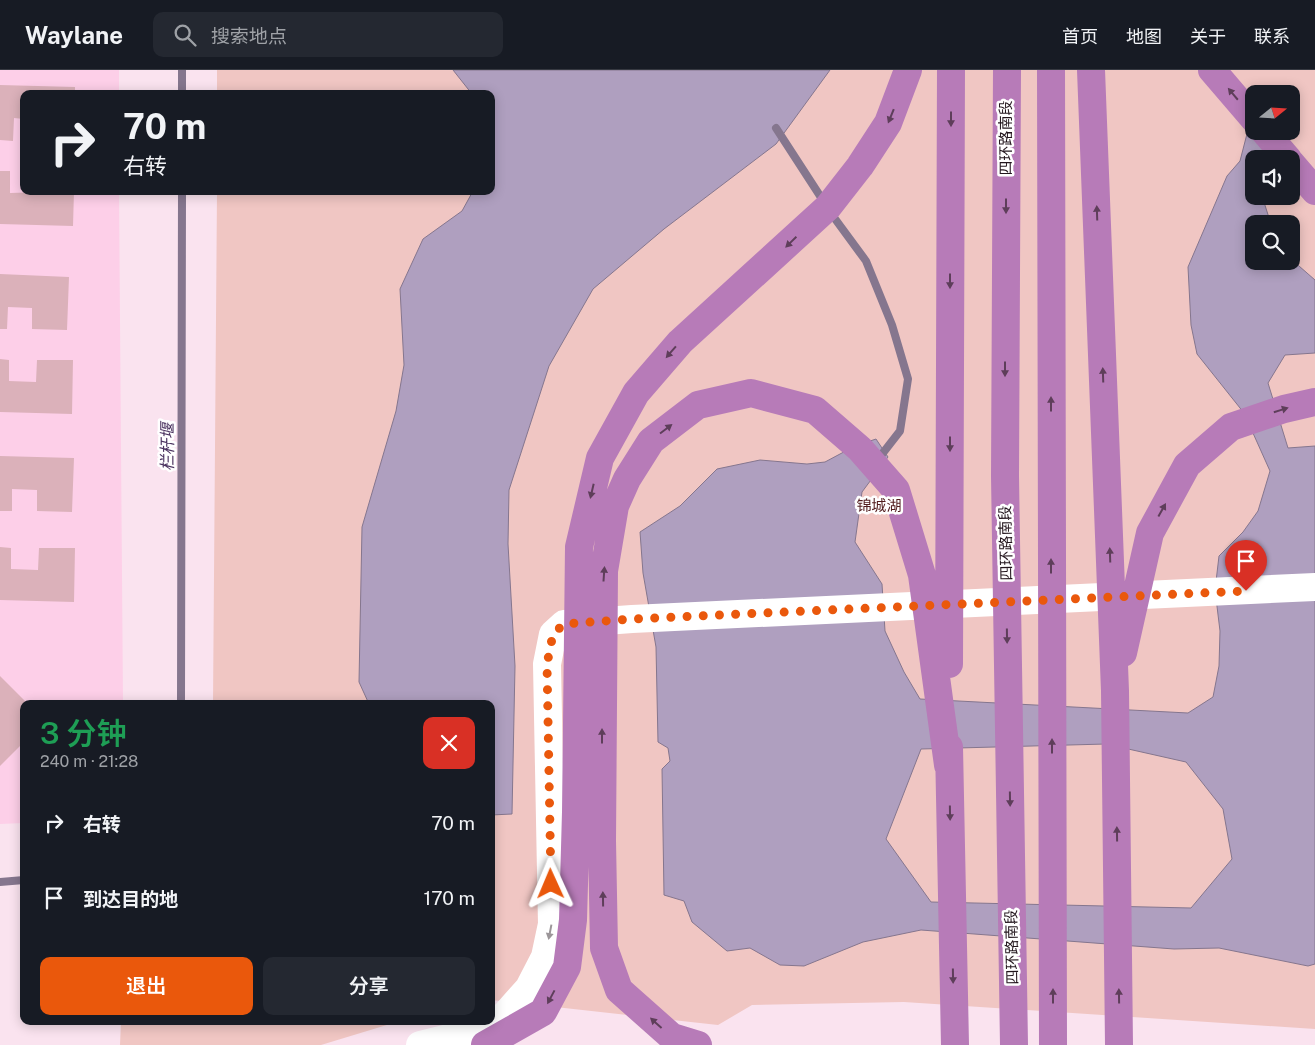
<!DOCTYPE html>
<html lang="zh">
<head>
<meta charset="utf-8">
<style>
  :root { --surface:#171b24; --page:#242831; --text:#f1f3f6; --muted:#9ea1a6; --line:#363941; --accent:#ea580c }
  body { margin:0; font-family:"Public Sans","Noto Sans SC",sans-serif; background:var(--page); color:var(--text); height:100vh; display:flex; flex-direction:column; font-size:19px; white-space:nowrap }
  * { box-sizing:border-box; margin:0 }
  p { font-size:16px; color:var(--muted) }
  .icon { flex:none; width:28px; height:28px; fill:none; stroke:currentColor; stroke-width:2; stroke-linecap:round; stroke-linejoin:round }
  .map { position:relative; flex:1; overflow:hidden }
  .drawer { position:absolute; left:20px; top:630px; width:475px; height:325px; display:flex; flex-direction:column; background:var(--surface); border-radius:10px; box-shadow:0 2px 12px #0003 }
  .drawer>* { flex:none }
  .top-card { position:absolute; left:20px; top:20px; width:475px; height:105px; border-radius:10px; box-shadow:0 2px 12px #0003; background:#171b24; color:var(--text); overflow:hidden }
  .needle { width:32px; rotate:72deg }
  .tools { position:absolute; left:1245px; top:15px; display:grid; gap:10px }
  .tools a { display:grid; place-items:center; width:55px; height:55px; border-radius:10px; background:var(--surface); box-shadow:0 2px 12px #0003; font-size:25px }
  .pin { position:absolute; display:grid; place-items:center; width:42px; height:42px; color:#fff; margin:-51px -21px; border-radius:50% 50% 50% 0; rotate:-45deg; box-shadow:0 0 5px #0007 }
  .pin .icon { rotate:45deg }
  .me { position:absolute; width:55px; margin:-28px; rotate:359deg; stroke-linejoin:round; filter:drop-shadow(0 0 4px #0008) }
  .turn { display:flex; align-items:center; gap:18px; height:105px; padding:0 20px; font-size:22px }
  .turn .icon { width:65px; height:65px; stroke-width:2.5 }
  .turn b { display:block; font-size:35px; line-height:42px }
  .round { display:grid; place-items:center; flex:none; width:52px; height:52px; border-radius:10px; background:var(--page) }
  .head { display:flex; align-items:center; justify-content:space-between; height:85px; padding:0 20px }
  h1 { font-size:30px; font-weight:600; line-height:38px; color:#1e9e55 }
  .button { display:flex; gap:10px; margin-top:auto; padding:10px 20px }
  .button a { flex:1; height:58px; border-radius:10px; background:var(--accent); color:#fff; font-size:20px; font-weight:600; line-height:58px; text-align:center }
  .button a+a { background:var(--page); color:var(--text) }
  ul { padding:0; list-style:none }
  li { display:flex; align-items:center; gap:15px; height:75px; padding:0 20px }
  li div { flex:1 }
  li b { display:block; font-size:19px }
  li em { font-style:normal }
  header { display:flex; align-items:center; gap:30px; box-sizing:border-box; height:70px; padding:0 25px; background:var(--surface); border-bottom:1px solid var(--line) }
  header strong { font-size:24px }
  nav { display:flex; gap:28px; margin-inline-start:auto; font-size:18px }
  .search { width:350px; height:45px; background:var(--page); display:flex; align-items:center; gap:12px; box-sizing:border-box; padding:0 18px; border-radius:10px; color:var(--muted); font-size:19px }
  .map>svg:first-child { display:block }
  .built { fill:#fdcfe8 }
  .green { fill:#f0c6c3; fill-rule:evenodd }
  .water { fill:#af9fbf; stroke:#85768e; fill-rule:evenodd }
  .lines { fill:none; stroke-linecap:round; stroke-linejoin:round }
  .stream { stroke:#85768e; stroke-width:8 }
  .building { fill:#dbb1ba }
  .minor { stroke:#fff; stroke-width:28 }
  .highway { stroke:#b77bb8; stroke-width:28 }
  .oneway { fill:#5e3e5a }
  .oneway2 { fill:#9c9699 }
  .route { stroke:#ea580c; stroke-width:9; stroke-dasharray:0 16.2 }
  .labels { text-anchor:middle; stroke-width:5; stroke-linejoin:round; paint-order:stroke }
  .street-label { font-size:15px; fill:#22151c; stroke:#fff }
  .park-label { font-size:15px; fill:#511c1d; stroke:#fff }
  .water-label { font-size:16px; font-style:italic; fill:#4b3360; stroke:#fff }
</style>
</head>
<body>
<header>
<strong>Waylane</strong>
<div class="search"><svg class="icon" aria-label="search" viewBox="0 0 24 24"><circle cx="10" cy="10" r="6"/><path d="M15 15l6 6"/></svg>搜索地点</div>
<nav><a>首页</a><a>地图</a><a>关于</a><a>联系</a></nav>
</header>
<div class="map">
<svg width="1315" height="975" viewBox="0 0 1315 975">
  <rect width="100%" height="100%" fill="#fae3ef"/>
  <path class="built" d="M 0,0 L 119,0 L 119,24 L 24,24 L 24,121 L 119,121 L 123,634 L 24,634 L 24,753 L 0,754 Z"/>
  <path class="green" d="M 217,0 L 1315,0 L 1315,959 L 904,932 L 752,935 L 718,955 L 491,930 L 491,634 L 213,634 L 217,121 L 491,121 L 491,24 L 217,24 ZM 1254,24 L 1291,24 L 1291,61 L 1254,61 ZM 1254,89 L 1291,89 L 1291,126 L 1254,126 ZM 1254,154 L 1291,154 L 1291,191 L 1254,191 Z
    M 121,951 L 400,951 L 321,975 L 120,975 Z"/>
  <path class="water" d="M 453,0 L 830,0 L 776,74 L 664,159 L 593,219 L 549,296 L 509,420 L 508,474 L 515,596 L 512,744 L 491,745 L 491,634 L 369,634 L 359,612 L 362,457 L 396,341 L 404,295 L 400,219 L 423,169 L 462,141 L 473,121 L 491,121 L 491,24 L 472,24 Z
    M 1249,56 L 1276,61 L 1267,89 L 1254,89 L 1254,126 L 1262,126 L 1271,154 L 1254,154 L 1254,191 L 1291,191 L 1291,189 L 1315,210 L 1315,283 L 1285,285 L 1268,313 L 1288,378 L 1315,376 L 1315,894 L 1308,896 L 1219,878 L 1174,879 L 921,860 L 863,872 L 804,896 L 780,895 L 750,878 L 727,881 L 692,852 L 684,831 L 664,825 L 662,699 L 670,691 L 668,678 L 658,672 L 656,577 L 643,503 L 640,462 L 680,436 L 717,399 L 760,390 L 807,394 L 825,392 L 855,376 L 876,369 L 888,387 L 862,422 L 855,472 L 882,514 L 885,561 L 904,602 L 920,629 L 1188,643 L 1213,627 L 1219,596 L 1220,561 L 1215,520 L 1219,486 L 1243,462 L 1258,441 L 1270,401 L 1244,343 L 1197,284 L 1191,255 L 1188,197 L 1227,106 L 1240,91 ZM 1106,674 L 1186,692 L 1223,739 L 1232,789 L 1191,838 L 931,832 L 886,769 L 921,679 Z"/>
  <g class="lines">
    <path class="stream" d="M 182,24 L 182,0
      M 776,58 L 824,132
      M 830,142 L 866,191 L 892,255 L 908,309 L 900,361 L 879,388
      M 181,634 L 182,121
      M 0,812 L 24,810"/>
  </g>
  <path class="building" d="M 0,15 L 75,17 L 75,24 L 24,24 L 24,49 L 14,48 L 13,71 L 0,70 Z
    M 0,101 L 10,101 L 10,123 L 74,121 L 73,156 L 0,154 Z
    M 0,204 L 69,207 L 67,260 L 32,259 L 32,238 L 8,237 L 7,259 L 0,259 Z
    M 0,289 L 9,290 L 9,311 L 36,312 L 37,290 L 73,290 L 72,344 L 0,342 Z
    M 0,386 L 74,388 L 72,442 L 37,441 L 37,420 L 12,419 L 12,441 L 0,441 Z
    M 0,477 L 11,478 L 11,499 L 38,500 L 39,478 L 75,478 L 74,532 L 0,530 Z
    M 0,606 L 28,634 L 24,634 L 24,672 L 0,696 Z"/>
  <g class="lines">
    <path class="minor" d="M 420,975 L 464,964 L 504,946 L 529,918 L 545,887 L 552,854 L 547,594 L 553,564 L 564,554 L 632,549 L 1315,517"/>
    <path class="highway" d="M 1007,0 L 1005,406 L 1014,975
      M 1051,0 L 1053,975
      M 1091,0 L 1115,621 L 1119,975
      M 1212,0 L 1254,49
      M 1264,61 L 1288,89
      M 1291,93 L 1315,121
      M 1123,583 L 1150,463 L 1187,395 L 1231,357 L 1284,339 L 1315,332
      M 949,594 L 951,0
      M 949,677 L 955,975
      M 485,975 L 543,942 L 567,897 L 573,850 L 576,742 L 579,477 L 600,388 L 636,323 L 680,272 L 828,137 L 860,96 L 888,53 L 908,0
      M 698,975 L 672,967 L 619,920 L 604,878 L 602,771 L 604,501 L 615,436 L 627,409 L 651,371 L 698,335 L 751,323 L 815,340 L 860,379 L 896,420 L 922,505 L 948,695"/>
  </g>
  <defs><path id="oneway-solid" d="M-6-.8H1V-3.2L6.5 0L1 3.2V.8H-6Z" transform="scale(1.25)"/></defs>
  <g class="oneway">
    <use href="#oneway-solid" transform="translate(1233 24) rotate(-130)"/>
    <use href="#oneway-solid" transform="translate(891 46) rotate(112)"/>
    <use href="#oneway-solid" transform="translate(951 49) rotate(90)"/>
    <use href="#oneway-solid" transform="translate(1006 136) rotate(90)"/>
    <use href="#oneway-solid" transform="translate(1097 143) rotate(-92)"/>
    <use href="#oneway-solid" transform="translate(791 172) rotate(136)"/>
    <use href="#oneway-solid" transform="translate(950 211) rotate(90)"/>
    <use href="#oneway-solid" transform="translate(671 282) rotate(131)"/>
    <use href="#oneway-solid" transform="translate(1005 299) rotate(90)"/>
    <use href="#oneway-solid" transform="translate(1103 305) rotate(-92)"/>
    <use href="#oneway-solid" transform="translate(1051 334) rotate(-90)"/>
    <use href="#oneway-solid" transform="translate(1281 340) rotate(-17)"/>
    <use href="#oneway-solid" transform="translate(666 359) rotate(-37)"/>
    <use href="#oneway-solid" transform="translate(950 374) rotate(90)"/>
    <use href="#oneway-solid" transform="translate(592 421) rotate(103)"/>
    <use href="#oneway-solid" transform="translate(1162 440) rotate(-61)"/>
    <use href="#oneway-solid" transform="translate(1110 485) rotate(-92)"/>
    <use href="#oneway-solid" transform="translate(1051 496) rotate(-90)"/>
    <use href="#oneway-solid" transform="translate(604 504) rotate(-86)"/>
    <use href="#oneway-solid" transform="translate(1007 566) rotate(89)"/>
    <use href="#oneway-solid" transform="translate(602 666) rotate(-90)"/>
    <use href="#oneway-solid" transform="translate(1052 676) rotate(-90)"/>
    <use href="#oneway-solid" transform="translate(1010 729) rotate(89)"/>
    <use href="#oneway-solid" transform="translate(950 743) rotate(89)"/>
    <use href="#oneway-solid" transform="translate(1117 764) rotate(-91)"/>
    <use href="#oneway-solid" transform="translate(603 829) rotate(-91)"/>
    <use href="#oneway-solid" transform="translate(953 906) rotate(89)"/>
    <use href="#oneway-solid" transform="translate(1053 926) rotate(-90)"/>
    <use href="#oneway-solid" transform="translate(1119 926) rotate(-91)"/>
    <use href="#oneway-solid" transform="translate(551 927) rotate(118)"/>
    <use href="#oneway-solid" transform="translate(656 953) rotate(-138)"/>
  </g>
  <use class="oneway2" href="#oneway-solid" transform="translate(550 862) rotate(101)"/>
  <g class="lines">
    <path class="route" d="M 551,814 L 547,594 L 553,564 L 564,554 L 632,549 L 1246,521"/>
  </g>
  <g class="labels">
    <g class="street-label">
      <text transform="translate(1006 68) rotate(-90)" y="5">四环路南段</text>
      <text transform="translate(1006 473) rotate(-91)" y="5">四环路南段</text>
      <text transform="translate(1012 877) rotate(-91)" y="5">四环路南段</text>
    </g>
    <g class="park-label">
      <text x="879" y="441">锦城湖</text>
    </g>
    <g class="water-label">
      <text transform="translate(167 377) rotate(-90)" y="6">栏杆堰</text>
    </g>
  </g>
</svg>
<div class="tools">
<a><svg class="needle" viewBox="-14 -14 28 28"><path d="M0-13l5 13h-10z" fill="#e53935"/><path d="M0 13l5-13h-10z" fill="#9ea1a6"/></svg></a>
<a><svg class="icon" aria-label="sound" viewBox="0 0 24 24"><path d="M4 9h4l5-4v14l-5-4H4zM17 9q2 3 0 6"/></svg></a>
<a><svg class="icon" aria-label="search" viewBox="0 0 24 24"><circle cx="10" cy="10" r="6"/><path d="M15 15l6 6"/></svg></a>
</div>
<div class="pin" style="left:1246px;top:521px;background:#d93025"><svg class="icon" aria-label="arrive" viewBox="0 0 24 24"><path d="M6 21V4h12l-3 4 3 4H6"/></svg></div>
<svg class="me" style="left:551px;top:814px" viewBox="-20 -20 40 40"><path d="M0-17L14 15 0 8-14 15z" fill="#ea580c" stroke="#fff" stroke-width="4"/></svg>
<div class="top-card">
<div class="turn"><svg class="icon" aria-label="right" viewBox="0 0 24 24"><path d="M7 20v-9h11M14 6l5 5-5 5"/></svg><div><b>70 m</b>右转</div></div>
</div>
<section class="drawer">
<div class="head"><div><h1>3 分钟</h1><p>240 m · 21:28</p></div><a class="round" style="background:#d93025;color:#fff"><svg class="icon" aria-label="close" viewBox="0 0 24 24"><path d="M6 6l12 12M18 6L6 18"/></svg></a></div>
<ul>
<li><svg class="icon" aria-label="right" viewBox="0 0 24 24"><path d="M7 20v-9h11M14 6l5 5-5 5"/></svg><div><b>右转</b></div><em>70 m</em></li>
<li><svg class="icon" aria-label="arrive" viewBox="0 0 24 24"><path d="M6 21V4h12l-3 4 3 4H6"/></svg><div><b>到达目的地</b></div><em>170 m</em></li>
</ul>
<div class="button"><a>退出</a><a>分享</a></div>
</section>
</div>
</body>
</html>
